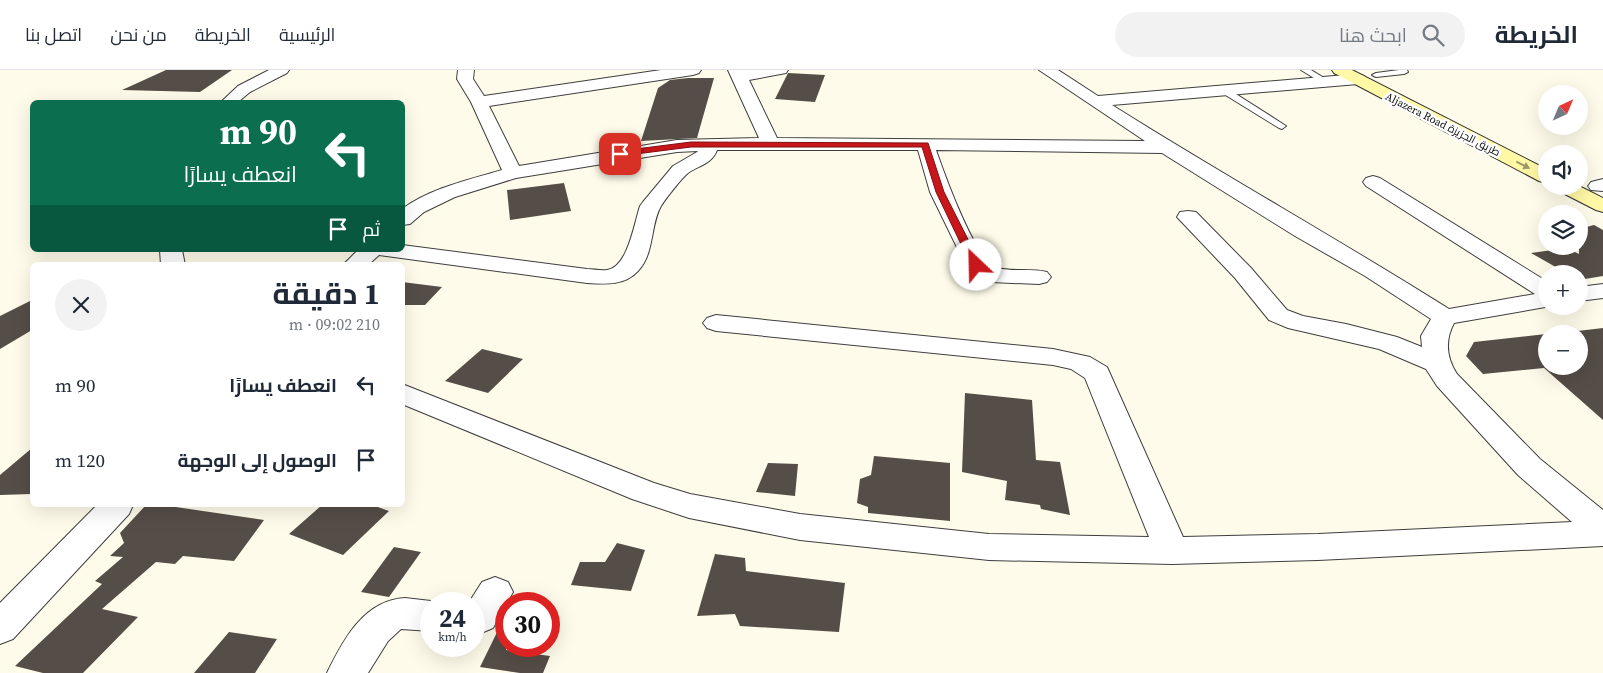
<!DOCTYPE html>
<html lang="ar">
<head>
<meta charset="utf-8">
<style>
  :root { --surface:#fff; --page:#f2f2f3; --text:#1f2937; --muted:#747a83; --line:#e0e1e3 }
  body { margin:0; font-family:"Source Serif 4",Cairo,serif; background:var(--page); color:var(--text); direction:rtl; height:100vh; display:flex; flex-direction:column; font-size:19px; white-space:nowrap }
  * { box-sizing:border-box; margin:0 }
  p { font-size:16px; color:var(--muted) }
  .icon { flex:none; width:28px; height:28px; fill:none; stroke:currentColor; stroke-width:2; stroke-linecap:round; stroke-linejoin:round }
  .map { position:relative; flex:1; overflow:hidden; direction:ltr }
  .sheet { position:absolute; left:30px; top:192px; width:375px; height:245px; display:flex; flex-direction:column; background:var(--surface); border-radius:8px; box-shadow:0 5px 20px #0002; direction:rtl }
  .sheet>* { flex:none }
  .top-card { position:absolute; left:30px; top:30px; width:375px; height:152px; border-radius:8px; box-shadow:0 5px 20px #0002; direction:rtl; background:#0b6e4f; color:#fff; overflow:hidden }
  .needle { width:32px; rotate:44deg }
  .tools { position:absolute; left:1538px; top:15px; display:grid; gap:10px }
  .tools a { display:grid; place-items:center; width:50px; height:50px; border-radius:50%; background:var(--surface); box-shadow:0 5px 20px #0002; font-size:25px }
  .speed { position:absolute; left:420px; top:522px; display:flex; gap:10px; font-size:25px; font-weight:700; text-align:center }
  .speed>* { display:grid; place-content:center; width:65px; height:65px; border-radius:50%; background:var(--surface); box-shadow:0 5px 20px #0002; line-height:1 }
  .speed small { font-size:12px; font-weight:400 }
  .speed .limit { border:8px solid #d22; background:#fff; color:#111 }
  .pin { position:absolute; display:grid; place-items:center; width:42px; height:42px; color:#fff; margin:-21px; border-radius:10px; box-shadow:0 2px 8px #0006 }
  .me { position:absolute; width:55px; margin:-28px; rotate:336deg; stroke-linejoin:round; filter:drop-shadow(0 0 4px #0008) }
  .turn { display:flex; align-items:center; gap:18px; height:105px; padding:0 25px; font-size:22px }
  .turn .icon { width:65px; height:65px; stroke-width:2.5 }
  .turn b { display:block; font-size:35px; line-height:42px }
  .then { display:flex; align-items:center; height:48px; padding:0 25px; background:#0003; gap:10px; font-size:19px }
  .round { display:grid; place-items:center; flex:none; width:52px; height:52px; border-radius:26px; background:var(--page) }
  .head { display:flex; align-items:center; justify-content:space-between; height:85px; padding:0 25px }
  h1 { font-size:30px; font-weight:700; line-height:38px }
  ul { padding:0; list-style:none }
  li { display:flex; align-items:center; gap:15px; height:75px; padding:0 25px }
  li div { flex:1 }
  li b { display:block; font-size:19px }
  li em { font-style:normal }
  header { display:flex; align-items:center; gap:30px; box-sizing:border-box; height:70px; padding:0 25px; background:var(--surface); border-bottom:1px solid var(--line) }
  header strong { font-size:24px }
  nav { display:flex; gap:28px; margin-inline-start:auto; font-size:18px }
  .search { width:350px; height:45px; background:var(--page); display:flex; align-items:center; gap:12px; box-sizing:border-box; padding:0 18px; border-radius:28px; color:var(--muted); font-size:19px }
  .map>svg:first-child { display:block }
  .building { fill:#554d47 }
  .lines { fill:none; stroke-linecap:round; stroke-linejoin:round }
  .lane-casing { stroke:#3e3e3e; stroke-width:2 }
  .street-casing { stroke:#3e3e3e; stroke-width:2 }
  .secondary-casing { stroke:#2d2d2d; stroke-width:2 }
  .lane { fill:#fff; fill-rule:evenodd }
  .street { fill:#fff; fill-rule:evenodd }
  .secondary { fill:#fff8a5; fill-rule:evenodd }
  .oneway { fill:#9d9967 }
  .route { fill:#c8171a; stroke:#820f11 }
  .labels { text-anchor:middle; stroke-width:5; stroke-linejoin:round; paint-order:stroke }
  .far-street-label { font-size:11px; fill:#0b0b0b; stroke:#fff }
</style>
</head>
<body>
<header>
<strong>الخريطة</strong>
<div class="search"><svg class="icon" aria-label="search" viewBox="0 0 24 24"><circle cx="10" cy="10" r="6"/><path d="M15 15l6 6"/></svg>ابحث هنا</div>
<nav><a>الرئيسية</a><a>الخريطة</a><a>من نحن</a><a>اتصل بنا</a></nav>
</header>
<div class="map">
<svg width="1603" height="603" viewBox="0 0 1603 603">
  <rect width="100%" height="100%" fill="#fffbea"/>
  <path class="building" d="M 166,0 L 232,0 L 200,22 L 122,20 Z
    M 788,3 L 825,5 L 815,32 L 775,29 Z
    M 688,8 L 714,8 L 697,68 L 641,71 L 658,18 L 670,10 Z
    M 564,113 L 571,141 L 510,150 L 507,120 Z
    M 1594,155 L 1603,160 L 1603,206 L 1579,210 L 1579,204 L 1568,204 L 1531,183 L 1567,178 L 1579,184 L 1579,159 Z
    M 402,212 L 442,217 L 425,235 L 402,235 Z
    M 32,230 L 32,260 L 0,279 L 0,246 Z
    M 1603,258 L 1603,350 L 1544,298 L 1483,304 L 1466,286 L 1474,272 L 1546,264 L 1546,296 L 1579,296 L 1579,264 L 1552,264 Z
    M 482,279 L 523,289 L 488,323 L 445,311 Z
    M 965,323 L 1032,330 L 1036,390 L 1060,392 L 1070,445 L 1041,439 L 1040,435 L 1005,430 L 1007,411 L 962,402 Z
    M 32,378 L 32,424 L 0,425 L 0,405 Z
    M 874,386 L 950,393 L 950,451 L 868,443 L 868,437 L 857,433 L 860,409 L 871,405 Z
    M 768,393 L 798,394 L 795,426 L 756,422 Z
    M 146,435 L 162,435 L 264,450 L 234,491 L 183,486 L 175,494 L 156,492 L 102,539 L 138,547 L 83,603 L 43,603 L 15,596 L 102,514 L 95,511 L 123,487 L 110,486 L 124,473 L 120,463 Z
    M 322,435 L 372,435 L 389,441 L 343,485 L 289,464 Z
    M 617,473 L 645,480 L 631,521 L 571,515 L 580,492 L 605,492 Z
    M 394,477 L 421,482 L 389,527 L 361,522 Z
    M 715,484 L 745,488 L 746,501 L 845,513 L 839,562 L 740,556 L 735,544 L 697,546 Z
    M 506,544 L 506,580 L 550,586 L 543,603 L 520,603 L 480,597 Z
    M 229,562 L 277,569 L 255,603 L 194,603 Z"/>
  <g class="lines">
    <g class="lane-casing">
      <path id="lane" d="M 1301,0 L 1311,0 L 1329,11 L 1322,13 Z
        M 1399,0 L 1407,0 L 1408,2 L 1404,4 L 1376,7 L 1372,5 L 1376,3 Z
        M 1219,17 L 1225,17 L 1286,56 L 1282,59 L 1279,58 L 1219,21 Z"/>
    </g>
    <g class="street-casing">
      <path id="street" d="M 269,0 L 289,0 L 287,3 L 250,22 L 238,32 L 221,32 L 238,16 Z
        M 458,0 L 474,0 L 473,9 L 484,26 L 661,0 L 701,0 L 699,3 L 693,5 L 489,36 L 519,96 L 677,70 L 759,68 L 728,0 L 788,0 L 786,3 L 749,10 L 777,68 L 1145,71 L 1039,0 L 1058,0 L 1098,26 L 1358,4 L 1364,6 L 1366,9 L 1364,12 L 1358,14 L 1112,35 C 1223,105 1338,169 1449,239 L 1535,224 L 1366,116 L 1363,112 L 1366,108 L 1373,106 L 1380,108 L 1546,211 L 1546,236 L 1551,236 L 1454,253 C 1445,270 1446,287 1457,304 L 1540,389 L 1603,440 L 1603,476 L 1318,490 L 1172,494 L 989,490 L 800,470 L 689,448 L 632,429 L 402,334 L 402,314 L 654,413 L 690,424 L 800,444 L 989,464 L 1149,467 L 1085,308 L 1071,299 L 1053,295 L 716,261 L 707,258 L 703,253 L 707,248 L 716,245 L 1053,279 L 1090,287 L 1107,297 L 1183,467 L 1318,464 L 1572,452 L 1518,405 L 1437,316 L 1426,299 L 1379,279 L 1288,258 L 1269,250 L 1235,208 L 1177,147 L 1180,142 L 1188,141 L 1196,142 L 1251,198 L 1287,240 L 1303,246 L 1346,254 L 1397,267 L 1422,277 L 1421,266 L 1431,249 L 1365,206 L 1295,166 L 1162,83 L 936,80 C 944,103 976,193 997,198 C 1013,202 1031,198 1047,202 L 1051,207 L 1047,212 L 1039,214 L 991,212 L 983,210 L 968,200 L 930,122 L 918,80 L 717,80 C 713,93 698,96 688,103 C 681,109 666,128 661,136 C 650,155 655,183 638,201 C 624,216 605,214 587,213 L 379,185 L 368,195 L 343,195 L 358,180 L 402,180 L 402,175 L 587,199 C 593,199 601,201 607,200 C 628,197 634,154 640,136 L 643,132 L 673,96 L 697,82 L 698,81 L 677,82 L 516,108 L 455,127 L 424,142 L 410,154 L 402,155 L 402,139 C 431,118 468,110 502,100 L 471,32 L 457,9 Z
        M 1603,109 L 1603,121 L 1591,120 L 1588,116 L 1591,112 Z
        M 160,180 L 182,180 L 185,195 L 161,195 Z
        M 1603,214 L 1603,228 L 1579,231 L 1579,217 Z
        M 97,435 L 133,435 L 129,444 L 13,569 L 0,574 L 0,533 Z
        M 495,507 L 508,512 L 513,522 L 493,558 L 474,566 L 474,534 L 468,534 L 482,512 Z
        M 405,528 L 431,531 L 440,534 L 431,534 L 431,561 L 401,559 L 388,571 L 368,603 L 327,603 C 343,570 364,530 405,528 Z"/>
    </g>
    <g class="secondary-casing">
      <path id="secondary" d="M 1332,0 L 1352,0 L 1546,99 L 1546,113 L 1539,111 L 1334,3 Z
        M 1554,116 L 1579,116 L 1603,128 L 1603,142 L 1596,140 L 1557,120 Z"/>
    </g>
    <use href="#lane" class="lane"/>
    <use href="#street" class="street"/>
    <use href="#secondary" class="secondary"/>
  </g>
  <defs><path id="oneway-solid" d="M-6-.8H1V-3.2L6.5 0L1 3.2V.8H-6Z" transform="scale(1.25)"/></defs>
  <use class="oneway" href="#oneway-solid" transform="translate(1523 95) rotate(27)"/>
  <path class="route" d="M 691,72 L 928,73 L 944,122 L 981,195 L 976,198 L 971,195 L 936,122 L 922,77 L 691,77 L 620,86 L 616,84 L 620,81 Z"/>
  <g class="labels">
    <g class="far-street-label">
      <text transform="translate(1443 54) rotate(27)" y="4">Aljazera Road طريق الجزيزة</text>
    </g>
  </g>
</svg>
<div class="tools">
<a><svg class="needle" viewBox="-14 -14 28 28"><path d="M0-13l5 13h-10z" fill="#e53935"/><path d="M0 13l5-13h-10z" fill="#747a83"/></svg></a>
<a><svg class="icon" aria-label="sound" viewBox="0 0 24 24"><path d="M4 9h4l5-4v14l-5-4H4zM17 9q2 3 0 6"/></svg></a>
<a><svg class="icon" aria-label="layers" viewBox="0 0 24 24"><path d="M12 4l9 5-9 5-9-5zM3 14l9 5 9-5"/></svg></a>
<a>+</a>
<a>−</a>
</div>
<div class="speed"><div>24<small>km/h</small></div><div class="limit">30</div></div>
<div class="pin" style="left:620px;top:84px;background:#d93025"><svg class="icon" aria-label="arrive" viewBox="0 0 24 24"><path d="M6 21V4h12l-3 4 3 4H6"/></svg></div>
<svg class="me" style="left:976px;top:195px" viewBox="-20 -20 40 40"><circle r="19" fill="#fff"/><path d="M0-13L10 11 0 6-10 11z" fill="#c8171a"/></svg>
<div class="top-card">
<div class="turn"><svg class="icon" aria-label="left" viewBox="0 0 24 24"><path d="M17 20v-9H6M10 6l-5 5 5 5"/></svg><div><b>90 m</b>انعطف يسارًا</div></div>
<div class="then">ثم<svg class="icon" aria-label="arrive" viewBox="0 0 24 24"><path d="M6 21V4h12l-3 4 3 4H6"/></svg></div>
</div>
<section class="sheet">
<div class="head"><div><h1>1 دقيقة</h1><p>210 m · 09:02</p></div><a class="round"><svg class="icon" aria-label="close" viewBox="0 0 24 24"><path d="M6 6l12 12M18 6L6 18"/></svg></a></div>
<ul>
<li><svg class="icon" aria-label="left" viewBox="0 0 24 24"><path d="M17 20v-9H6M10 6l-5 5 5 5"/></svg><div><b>انعطف يسارًا</b></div><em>90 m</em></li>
<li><svg class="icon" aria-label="arrive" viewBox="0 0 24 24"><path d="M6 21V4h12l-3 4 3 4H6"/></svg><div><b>الوصول إلى الوجهة</b></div><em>120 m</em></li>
</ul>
</section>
</div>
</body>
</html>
